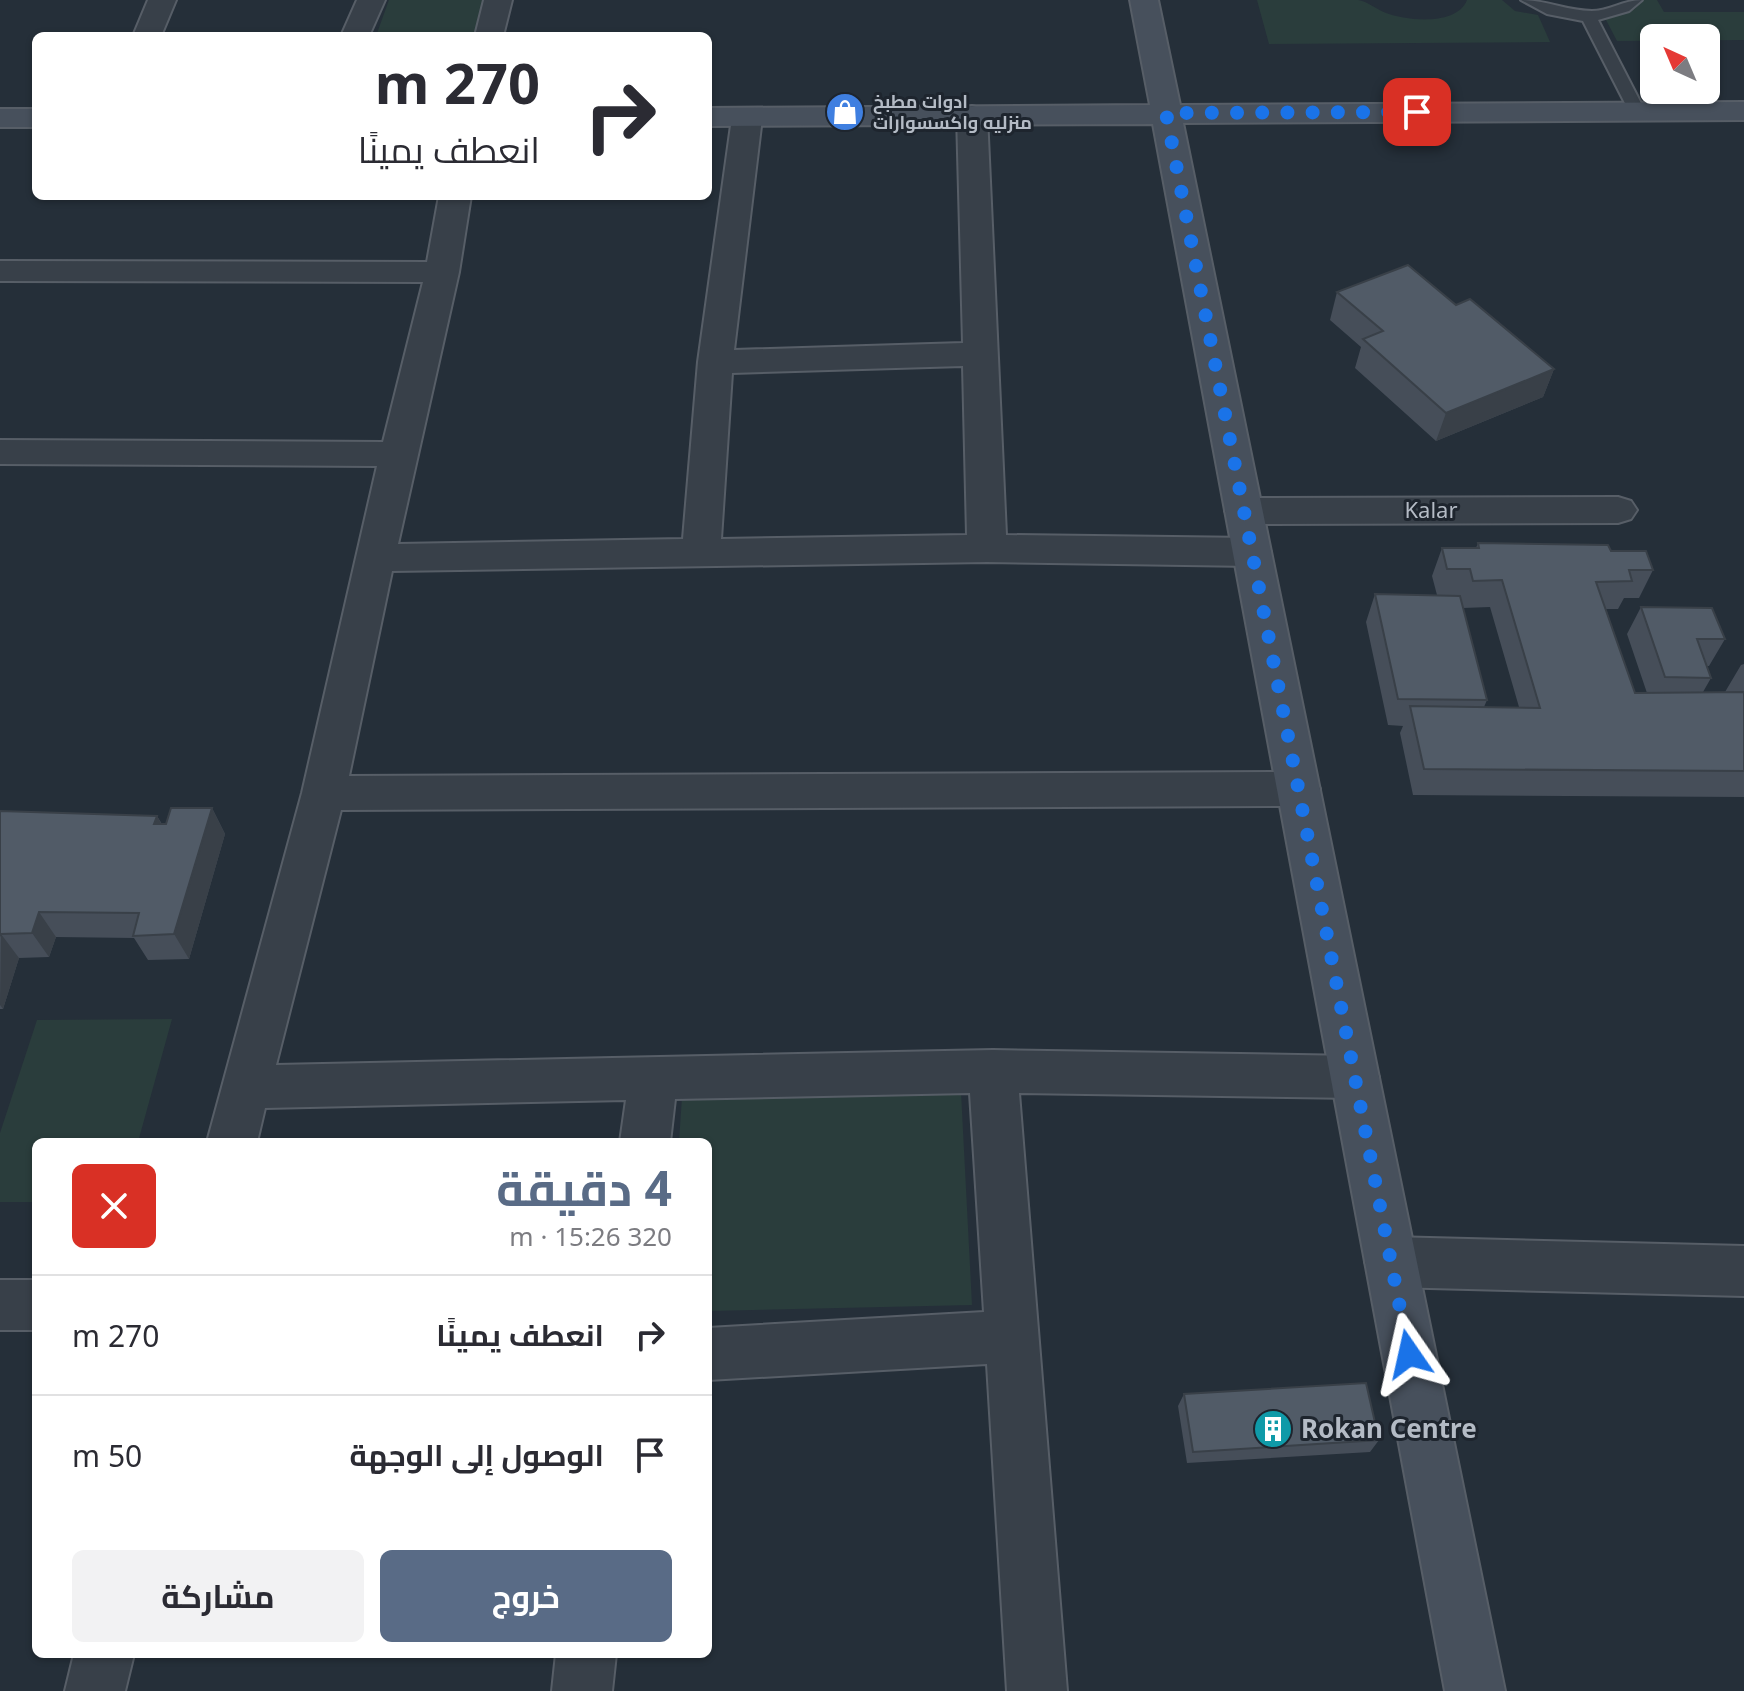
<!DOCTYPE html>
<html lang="ar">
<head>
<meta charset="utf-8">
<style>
  :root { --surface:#fff; --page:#f2f2f3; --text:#2b2b33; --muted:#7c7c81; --line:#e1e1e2; --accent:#596b86 }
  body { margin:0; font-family:"Noto Sans",Cairo,sans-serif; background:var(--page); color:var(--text); direction:rtl; height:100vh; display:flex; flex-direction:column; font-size:30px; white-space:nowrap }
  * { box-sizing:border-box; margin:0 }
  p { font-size:26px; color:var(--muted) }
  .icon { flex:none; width:44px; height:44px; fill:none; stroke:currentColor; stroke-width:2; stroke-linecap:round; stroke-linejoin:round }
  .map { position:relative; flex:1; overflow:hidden; direction:ltr }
  .drawer { position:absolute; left:32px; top:1138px; width:680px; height:520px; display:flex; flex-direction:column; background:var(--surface); border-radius:12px; box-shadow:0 2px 6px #0004; direction:rtl }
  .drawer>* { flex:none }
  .guide { position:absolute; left:32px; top:32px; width:680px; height:168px; border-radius:12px; box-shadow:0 2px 6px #0004; direction:rtl; background:#fff; color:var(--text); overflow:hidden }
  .needle { width:52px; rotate:316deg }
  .tools { position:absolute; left:1640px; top:24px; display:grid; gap:16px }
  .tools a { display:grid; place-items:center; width:80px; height:80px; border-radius:12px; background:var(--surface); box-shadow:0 2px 6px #0004; font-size:40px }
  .pin { position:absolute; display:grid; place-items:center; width:68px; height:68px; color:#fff; margin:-34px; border-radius:16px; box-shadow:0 4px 12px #0006 }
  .me { position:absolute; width:88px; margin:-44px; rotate:349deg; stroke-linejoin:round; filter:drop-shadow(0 0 6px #0008) }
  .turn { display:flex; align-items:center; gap:28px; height:168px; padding:0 40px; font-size:36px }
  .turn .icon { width:104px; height:104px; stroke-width:2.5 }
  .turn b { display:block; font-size:56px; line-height:68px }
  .round { display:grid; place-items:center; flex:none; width:84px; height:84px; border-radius:12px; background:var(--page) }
  .overview { display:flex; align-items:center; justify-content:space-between; height:136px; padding:0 40px }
  h1 { font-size:48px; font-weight:700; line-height:60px; color:var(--accent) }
  .action { display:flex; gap:16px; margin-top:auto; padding:16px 40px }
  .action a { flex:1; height:92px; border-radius:12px; background:var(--accent); color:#fff; font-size:32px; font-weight:700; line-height:92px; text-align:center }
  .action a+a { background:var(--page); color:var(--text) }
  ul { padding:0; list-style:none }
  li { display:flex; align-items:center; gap:24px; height:120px; padding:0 40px; border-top:2px solid var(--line) }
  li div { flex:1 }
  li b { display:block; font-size:30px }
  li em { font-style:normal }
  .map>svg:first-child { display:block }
  .green { fill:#2a3d3c }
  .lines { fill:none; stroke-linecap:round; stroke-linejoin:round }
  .lane-casing { stroke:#575e67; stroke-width:4 }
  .street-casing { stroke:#575e67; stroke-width:4 }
  .secondary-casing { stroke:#575e67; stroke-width:4 }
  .lane { fill:#384049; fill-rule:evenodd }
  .street { fill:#384049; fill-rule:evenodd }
  .secondary { fill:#47505c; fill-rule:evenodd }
  .wall { fill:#464e59; fill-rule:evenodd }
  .shaded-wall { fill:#394048 }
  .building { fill:#515b67; stroke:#394048; stroke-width:2 }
  .route { stroke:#1a73e8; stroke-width:14; stroke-dasharray:0 25.2 }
  .labels { text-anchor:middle; stroke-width:6; stroke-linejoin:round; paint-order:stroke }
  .far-poi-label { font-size:18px; font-weight:bold; fill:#b4bbc5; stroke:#1e252e; text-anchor:start }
  .street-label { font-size:22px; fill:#b4bbc5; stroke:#1e252e }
  .near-poi-label { font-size:26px; font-weight:bold; fill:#b4bbc5; stroke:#1e252e; text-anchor:start }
</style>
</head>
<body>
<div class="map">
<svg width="1744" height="1691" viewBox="0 0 1744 1691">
  <rect width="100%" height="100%" fill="#252f39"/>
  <path class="green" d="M 389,0 L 484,0 L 474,36 L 376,36 Z
    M 1257,0 C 1290,0 1325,0 1358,0 C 1367,1 1377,10 1386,13 C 1407,21 1457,26 1467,0 L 1502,0 L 1515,11 L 1538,15 L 1550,42 L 1269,44 Z
    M 1641,0 L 1657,0 L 1664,12 L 1744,12 L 1744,40 L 1617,41 L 1605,18 L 1635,9 Z
    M 172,1019 L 138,1142 L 36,1142 L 36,1202 L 0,1202 L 0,1133 L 37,1020 Z
    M 961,1092 L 972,1305 L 708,1311 L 708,1142 L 679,1142 L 682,1097 Z"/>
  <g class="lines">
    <g class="lane-casing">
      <path id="lane" d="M 1521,0 C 1546,0 1567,11 1592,11 C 1610,11 1623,0 1642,0 L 1629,11 L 1598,20 L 1645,111 L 1643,115 L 1631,115 L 1629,111 L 1583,21 L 1547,14 Z"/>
    </g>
    <g class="street-casing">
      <path id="street" d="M 148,0 L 176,0 L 161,36 L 133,36 Z
        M 357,0 L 385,0 L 369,36 L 341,36 Z
        M 484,0 L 512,0 L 503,36 L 475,36 Z
        M 972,106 L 983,109 L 987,115 L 1006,535 L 1252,538 L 1266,542 L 1271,552 L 1266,562 L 1252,566 L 987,562 L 392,571 L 349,776 L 1299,772 L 1314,777 L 1320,789 L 1314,801 L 1299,806 L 341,810 L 276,1065 L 993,1050 L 1355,1056 L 1372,1062 L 1379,1077 L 1372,1092 L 1355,1098 L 1019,1093 L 1067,1691 L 1007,1691 L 987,1364 L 708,1380 L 708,1328 L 984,1312 L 970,1093 L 675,1099 L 670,1142 L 620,1142 L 626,1100 L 265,1108 L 257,1142 L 207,1142 L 302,793 L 377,466 L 0,464 L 0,440 L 383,442 L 423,282 L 0,281 L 0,261 L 427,262 L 439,196 L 471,196 L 459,272 L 398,544 L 683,539 L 698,362 L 732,118 L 736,112 L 758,112 L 762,118 L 734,350 L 963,343 L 957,115 L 961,109 ZM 963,366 L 967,535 L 721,539 L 732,373 Z
        M 1618,497 L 1631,501 L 1637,510 L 1631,519 L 1618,523 L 1244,524 L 1231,520 L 1225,511 L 1231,502 L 1244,498 Z
        M 1391,1237 L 1744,1246 L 1744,1296 L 1391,1287 L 1373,1279 L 1365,1262 L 1373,1245 Z
        M 0,1280 L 36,1280 L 36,1330 L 0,1330 Z
        M 74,1654 L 134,1654 L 125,1691 L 65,1691 Z
        M 556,1654 L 616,1654 L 612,1691 L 552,1691 Z"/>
    </g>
    <g class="secondary-casing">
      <path id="secondary" d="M 1130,0 L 1158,0 L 1180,105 L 1744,102 L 1744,120 L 1183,123 L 1505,1691 L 1445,1691 L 1153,124 L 708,126 L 708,108 L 1150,105 Z
        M 0,109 L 36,109 L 36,127 L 0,127 Z"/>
    </g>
    <use href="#lane" class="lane"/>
    <use href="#street" class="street"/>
    <use href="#secondary" class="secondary"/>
  </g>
  <path class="wall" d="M 1337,292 L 1456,305 L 1554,369 L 1543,397 L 1436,441 L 1355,368 L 1361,347 L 1330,320 Z
    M 1478,543 L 1611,551 L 1653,570 L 1639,598 L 1624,598 L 1618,609 L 1606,609 L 1635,693 L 1647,693 L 1627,634 L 1641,607 L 1725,639 L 1709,666 L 1707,666 L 1711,678 L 1703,692 L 1725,692 L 1741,665 L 1744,664 L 1744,797 L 1413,795 L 1400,733 L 1403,726 L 1388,725 L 1366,622 L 1375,594 L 1437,595 L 1432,576 L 1442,548 L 1476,548 ZM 1490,607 L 1519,707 L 1484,707 L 1487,700 L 1463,608 Z
    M 212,808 L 225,834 L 189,959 L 148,960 L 134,938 L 56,937 L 49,957 L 19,958 L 3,1009 L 0,1009 L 0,811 L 157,816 L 162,824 L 166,824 Z
    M 1184,1394 L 1379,1440 L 1370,1452 L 1187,1463 L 1178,1406 Z"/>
  <path class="shaded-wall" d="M 1554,369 L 1543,397 L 1436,441 L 1446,413 Z
    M 212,808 L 225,834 L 189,959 L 174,934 Z
    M 157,816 L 171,841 L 154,824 Z
    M 39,912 L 56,937 L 49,957 L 32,933 Z
    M 1,934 L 19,958 L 3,1009 L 0,1005 Z"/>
  <path class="building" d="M 1408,265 L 1456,305 L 1470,299 L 1554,369 L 1446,413 L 1363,339 L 1383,331 L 1337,292 Z
    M 1478,543 L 1608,545 L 1611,551 L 1646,551 L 1653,570 L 1629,570 L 1632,581 L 1596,582 L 1635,693 L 1744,692 L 1744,771 L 1424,769 L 1410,706 L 1540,708 L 1502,580 L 1473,581 L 1470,569 L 1447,569 L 1442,548 L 1479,548 Z
    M 1375,594 L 1460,596 L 1487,700 L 1398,699 Z
    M 1641,607 L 1712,608 L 1725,639 L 1697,639 L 1711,678 L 1665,677 Z
    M 171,808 L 212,808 L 174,934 L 133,936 L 139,913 L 39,912 L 32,933 L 1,934 L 0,936 L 0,811 L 157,816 L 154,824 L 166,824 Z
    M 1366,1383 L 1379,1440 L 1193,1452 L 1184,1394 Z"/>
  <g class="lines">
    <path class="route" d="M 1409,1354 L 1166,113 L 1417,112"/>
  </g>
  <defs>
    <g id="shop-disc" transform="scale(2)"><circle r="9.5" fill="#3f7fe0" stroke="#1e252e"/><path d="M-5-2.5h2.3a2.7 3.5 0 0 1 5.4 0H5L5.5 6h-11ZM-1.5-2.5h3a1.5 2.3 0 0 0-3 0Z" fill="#fff"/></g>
    <g id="building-disc" transform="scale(2)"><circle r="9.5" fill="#0f9aa8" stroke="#1e252e"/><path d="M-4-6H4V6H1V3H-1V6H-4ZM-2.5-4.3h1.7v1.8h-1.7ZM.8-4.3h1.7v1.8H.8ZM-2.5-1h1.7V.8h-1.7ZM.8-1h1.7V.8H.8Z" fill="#fff"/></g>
  </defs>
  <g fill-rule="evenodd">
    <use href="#shop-disc" x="845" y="112"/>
    <use href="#building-disc" x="1273" y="1429"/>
  </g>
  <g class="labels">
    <g class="far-poi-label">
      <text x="873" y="108">ادوات مطبخ<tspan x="873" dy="21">منزليه واكسسوارات</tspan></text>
    </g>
    <g class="street-label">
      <text x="1431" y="518">Kalar</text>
    </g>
    <g class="near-poi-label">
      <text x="1301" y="1438">Rokan Centre</text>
    </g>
  </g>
</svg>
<div class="tools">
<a><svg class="needle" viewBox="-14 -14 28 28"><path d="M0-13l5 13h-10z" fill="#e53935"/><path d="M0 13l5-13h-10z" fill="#7c7c81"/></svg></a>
</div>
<div class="pin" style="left:1417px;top:112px;background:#d93025"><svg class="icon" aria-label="arrive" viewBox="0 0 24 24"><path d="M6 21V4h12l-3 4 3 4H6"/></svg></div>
<svg class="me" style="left:1409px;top:1354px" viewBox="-20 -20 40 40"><path d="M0-17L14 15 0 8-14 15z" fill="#1a73e8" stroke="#fff" stroke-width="4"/></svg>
<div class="guide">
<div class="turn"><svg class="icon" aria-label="right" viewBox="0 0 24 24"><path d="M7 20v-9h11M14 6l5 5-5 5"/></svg><div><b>270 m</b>انعطف يمينًا</div></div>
</div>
<section class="drawer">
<div class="overview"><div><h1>4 دقيقة</h1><p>320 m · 15:26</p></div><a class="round" style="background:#d93025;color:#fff"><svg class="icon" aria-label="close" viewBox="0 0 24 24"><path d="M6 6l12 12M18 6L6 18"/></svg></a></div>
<ul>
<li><svg class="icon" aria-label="right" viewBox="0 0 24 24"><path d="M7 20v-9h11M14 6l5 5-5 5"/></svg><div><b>انعطف يمينًا</b></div><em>270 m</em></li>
<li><svg class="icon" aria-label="arrive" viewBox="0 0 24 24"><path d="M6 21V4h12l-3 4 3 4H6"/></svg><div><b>الوصول إلى الوجهة</b></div><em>50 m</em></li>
</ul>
<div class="action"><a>خروج</a><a>مشاركة</a></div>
</section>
</div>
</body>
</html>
